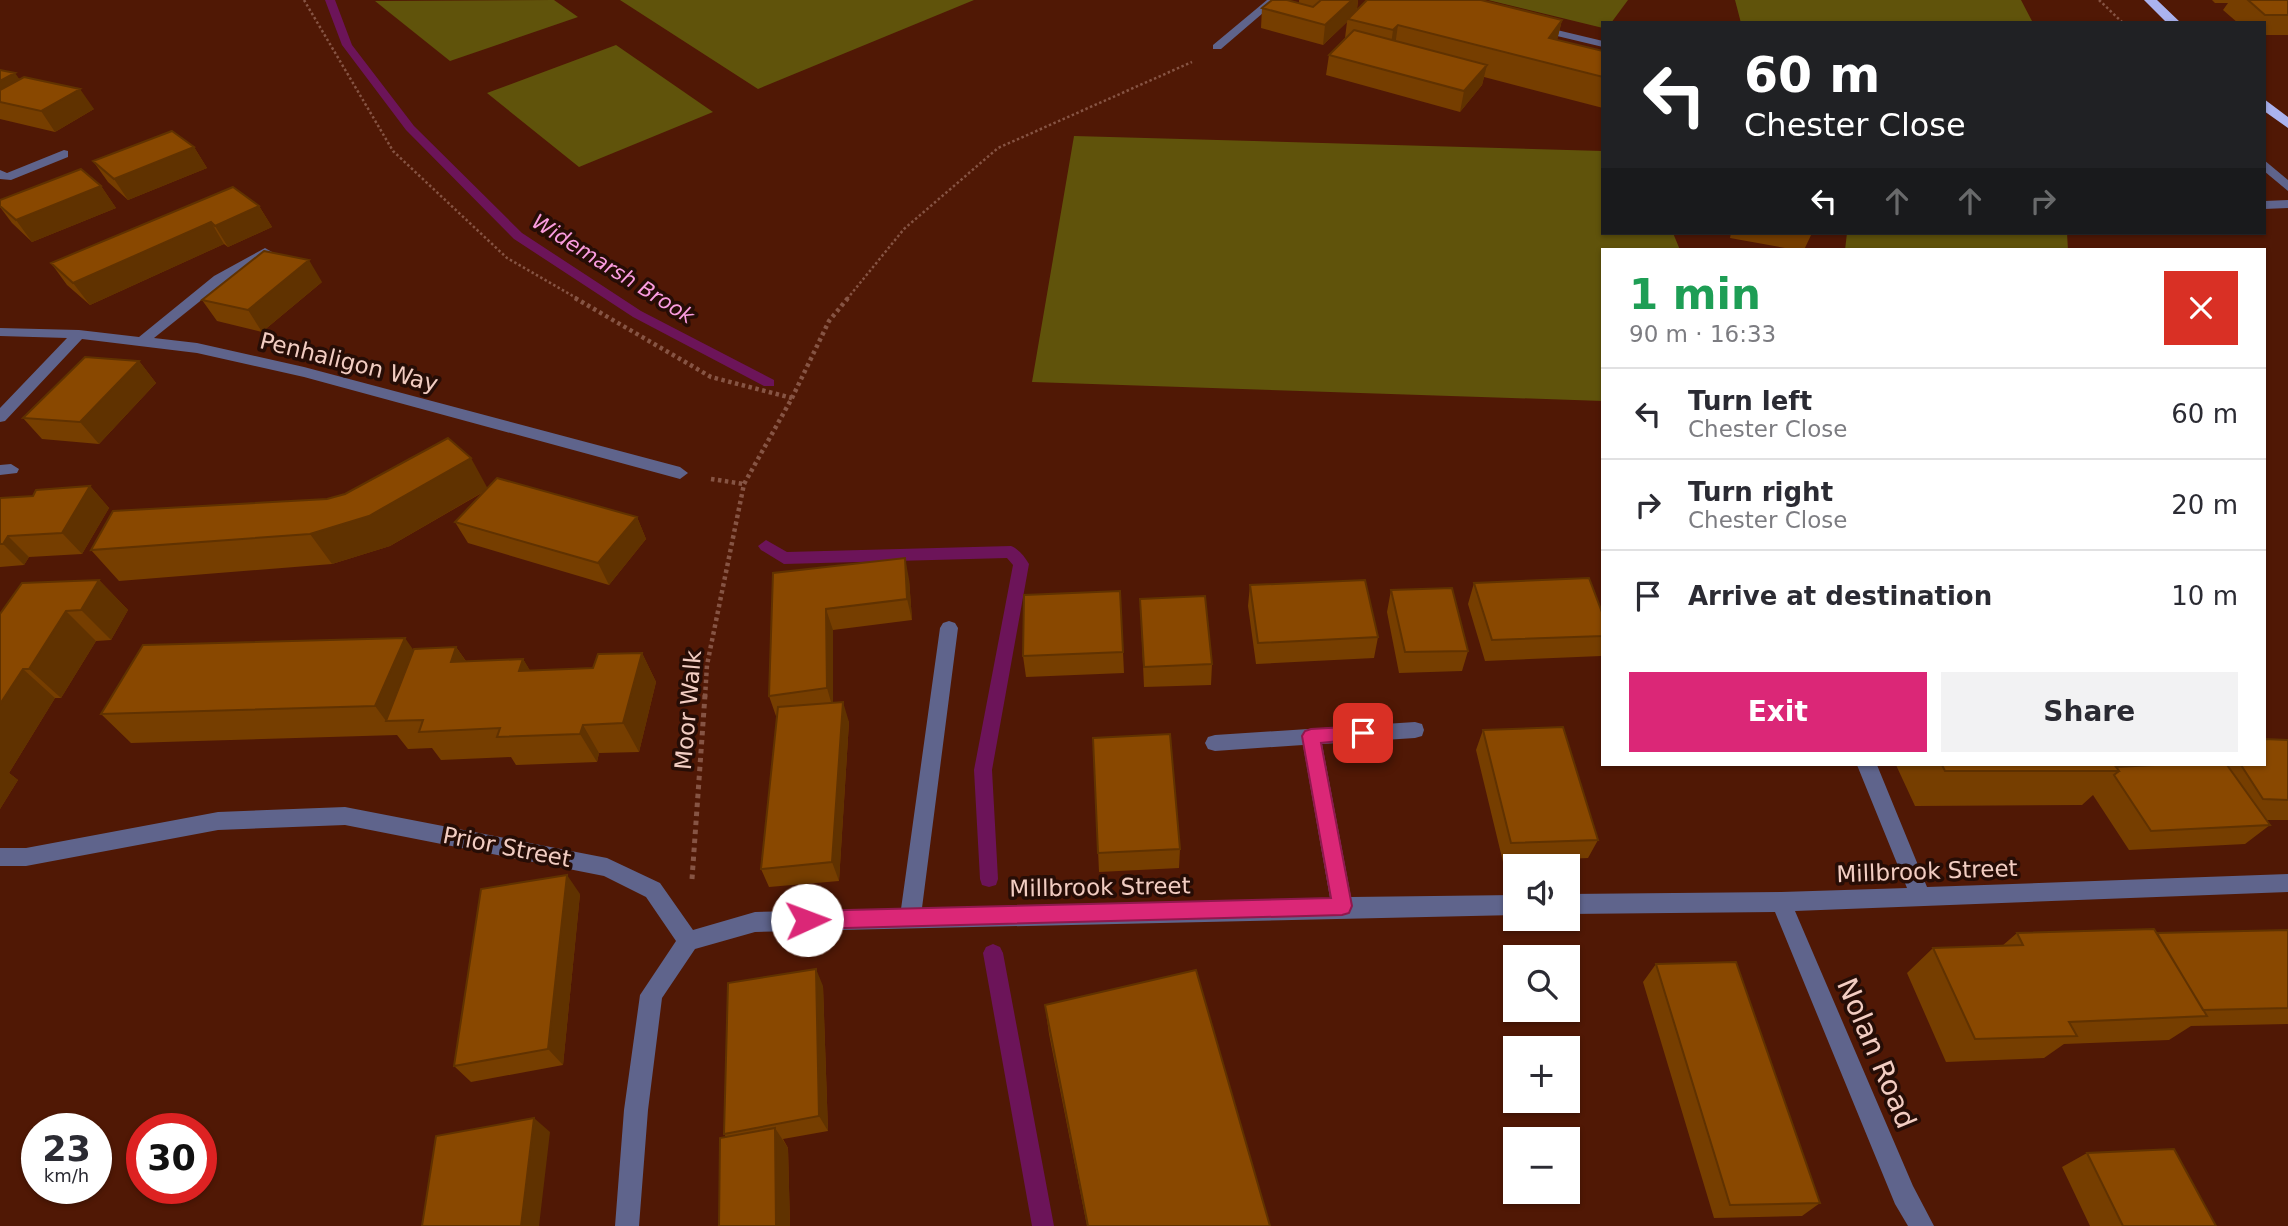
<!DOCTYPE html>
<html lang="en">
<head>
<meta charset="utf-8">
<style>
  :root { --surface:#fff; --page:#f2f2f3; --text:#2b2b33; --muted:#7c7c81; --line:#e1e1e2; --accent:#db2777 }
  body { margin:0; font-family:"DejaVu Sans",sans-serif; background:var(--page); color:var(--text); height:100vh; display:flex; flex-direction:column; font-size:26px; white-space:nowrap }
  * { box-sizing:border-box; margin:0 }
  p { font-size:23px; color:var(--muted) }
  .icon { flex:none; width:38px; height:38px; fill:none; stroke:currentColor; stroke-width:2; stroke-linecap:round; stroke-linejoin:round }
  .map { position:relative; flex:1; overflow:hidden }
  .sheet { position:absolute; left:1601px; top:248px; width:665px; height:518px; display:flex; flex-direction:column; background:var(--surface); border-radius:0px; box-shadow:0 2px 5px #0004 }
  .sheet>* { flex:none }
  .hud { position:absolute; left:1601px; top:21px; width:665px; height:214px; border-radius:0px; box-shadow:0 2px 5px #0004; background:#202124; color:#fff; overflow:hidden }
  .controls { position:absolute; left:1503px; top:854px; display:grid; gap:14px }
  .controls a { display:grid; place-items:center; width:77px; height:77px; border-radius:0px; background:var(--surface); box-shadow:0 2px 5px #0004; font-size:35px }
  .speed { position:absolute; left:21px; top:1113px; display:flex; gap:14px; font-size:35px; font-weight:700; text-align:center }
  .speed>* { display:grid; place-content:center; width:91px; height:91px; border-radius:50%; background:var(--surface); box-shadow:0 2px 5px #0004; line-height:1 }
  .speed small { font-size:18px; font-weight:400 }
  .speed .limit { border:10px solid #d22; background:#fff; color:#111 }
  .pin { position:absolute; display:grid; place-items:center; width:60px; height:60px; color:#fff; margin:-30px; border-radius:14px; box-shadow:0 4px 10px #0006 }
  .me { position:absolute; width:77px; margin:-38px; rotate:88deg; stroke-linejoin:round; filter:drop-shadow(0 0 5px #0008) }
  .turn { display:flex; align-items:center; gap:24px; height:147px; padding:0 28px; font-size:32px }
  .turn .icon { width:91px; height:91px; stroke-width:2.5 }
  .turn b { display:block; font-size:49px; line-height:60px }
  .lanes { display:flex; align-items:center; height:66px; padding:0 28px; background:#0003; justify-content:center; gap:35px; direction:ltr }
  .lanes .off { opacity:.35 }
  .round { display:grid; place-items:center; flex:none; width:74px; height:74px; border-radius:0px; background:var(--page) }
  .overview { display:flex; align-items:center; justify-content:space-between; height:119px; padding:0 28px }
  h1 { font-size:42px; font-weight:600; line-height:52px; color:#1e9e55 }
  .action { display:flex; gap:14px; margin-top:auto; padding:14px 28px }
  .action a { flex:1; height:80px; border-radius:0px; background:var(--accent); color:#fff; font-size:28px; font-weight:600; line-height:80px; text-align:center }
  .action a+a { background:var(--page); color:var(--text) }
  ul { padding:0; list-style:none }
  li { display:flex; align-items:center; gap:21px; height:91px; padding:0 28px; border-top:2px solid var(--line) }
  li div { flex:1 }
  li b { display:block; font-size:26px }
  li em { font-style:normal }
  .map>svg:first-child { display:block }
  .green { fill:#60530b }
  .lines { fill:none; stroke-linecap:round; stroke-linejoin:round }
  .stream { fill:#6c1459; fill-rule:evenodd }
  .path-far2 { stroke:#865444; stroke-width:2.5; stroke-dasharray:2.5 2.5; stroke-linecap:butt }
  .path-far1 { stroke:#865444; stroke-width:4.5; stroke-dasharray:3.5 3.5; stroke-linecap:butt }
  .path { stroke:#865444; stroke-width:5; stroke-dasharray:4.5 4.5; stroke-linecap:butt }
  .minor { fill:#5f648c; fill-rule:evenodd }
  .highway { fill:#abb3ef; fill-rule:evenodd }
  .wall { fill:#763e00 }
  .shaded-wall { fill:#603200 }
  .building { fill:#894800; stroke:#603200; stroke-width:2 }
  .route { fill:#db2777; stroke:#8e194d; stroke-width:2 }
  .labels { text-anchor:middle; stroke-width:7; stroke-linejoin:round; paint-order:stroke }
  .far-water-label { font-size:21px; font-style:italic; fill:#fa9cdf; stroke:#260d06 }
  .street-label { font-size:23px; fill:#f2cdc2; stroke:#260d06 }
  .near-street-label { font-size:28px; fill:#f2cdc2; stroke:#260d06 }
</style>
</head>
<body>
<div class="map">
<svg width="2288" height="1226" viewBox="0 0 2288 1226">
  <rect width="100%" height="100%" fill="#501805"/>
  <path class="green" d="M 554,0 L 578,17 L 450,61 L 375,1 Z
    M 620,0 L 974,0 L 758,89 Z
    M 1488,0 L 1628,0 L 1611,23 L 1603,23 L 1603,28 Z
    M 1735,0 L 2021,0 L 2033,23 L 1741,23 Z
    M 616,45 L 713,112 L 579,167 L 487,93 Z
    M 1074,136 L 1603,151 L 1603,233 L 1673,233 L 1680,250 L 1603,250 L 1603,401 L 1032,382 Z
    M 1847,233 L 2067,233 L 2068,250 L 1845,250 Z"/>
  <g class="lines">
    <path class="stream" d="M 325,0 L 335,0 L 352,45 L 414,126 L 522,233 L 641,311 L 774,380 L 774,386 L 764,386 L 633,317 L 514,239 L 406,130 L 342,45 Z
      M 766,540 L 787,552 L 1011,546 C 1019,549 1025,557 1029,564 L 992,770 L 998,879 L 996,885 L 989,887 L 982,885 L 980,879 L 974,770 L 1013,565 L 1007,558 L 784,564 L 761,550 L 758,546 Z
      M 993,944 L 1000,947 L 1003,953 L 1054,1226 L 1032,1226 L 983,953 L 986,947 Z"/>
    <path class="path-far2" d="M 304,0 L 393,151 L 507,258 L 578,299
      M 2099,0 L 2123,23
      M 847,299 L 904,229 L 998,148 L 1192,62"/>
    <path class="path-far1" d="M 575,298 L 711,377 L 792,398
      M 711,479 L 744,484
      M 705,697 L 707,665 L 744,484 L 792,398 L 829,321 L 848,298"/>
    <path class="path" d="M 692,879 L 705,695"/>
    <path class="minor" d="M 1267,0 L 1278,0 L 1221,49 L 1213,49 L 1213,45 Z
      M 1536,25 L 1603,41 L 1603,47 L 1532,30 L 1531,28 Z
      M 64,150 L 68,151 L 68,157 L 11,180 L 0,179 L 0,170 L 7,173 Z
      M 2264,160 L 2288,180 L 2288,191 L 2264,171 Z
      M 2288,200 L 2288,208 L 2264,209 L 2264,201 Z
      M 265,248 L 272,252 L 270,255 L 224,282 L 154,338 L 197,343 L 304,367 L 680,467 L 688,473 L 680,479 L 304,377 L 197,353 L 82,339 L 5,421 L 0,422 L 0,408 L 67,338 L 0,336 L 0,328 L 79,330 L 139,337 L 214,276 Z
      M 11,464 L 19,469 L 17,473 L 0,475 L 0,465 Z
      M 949,621 L 955,623 L 958,628 L 922,908 L 1330,898 L 1303,745 L 1215,751 L 1208,749 L 1205,743 L 1208,737 L 1215,735 L 1415,722 L 1422,724 L 1424,730 L 1422,736 L 1415,738 L 1322,744 L 1351,897 L 1516,895 L 1516,915 L 755,932 L 695,949 L 662,998 L 648,1110 L 639,1226 L 615,1226 L 624,1110 L 640,995 L 676,941 L 646,897 L 604,876 L 345,825 L 218,830 L 26,866 L 0,866 L 0,848 L 26,848 L 218,812 L 345,807 L 607,858 L 660,883 L 693,930 L 755,912 L 901,909 L 940,628 L 943,623 Z
      M 1857,765 L 1877,765 L 1927,887 L 2288,874 L 2288,892 L 1795,911 L 1913,1186 L 1934,1226 L 1908,1226 L 1895,1204 L 1775,912 L 1568,914 L 1568,894 L 1781,892 L 1907,888 Z"/>
    <path class="highway" d="M 2144,0 L 2157,0 L 2181,23 L 2167,23 Z
      M 2264,99 L 2288,117 L 2288,128 L 2264,111 Z"/>
  </g>
  <path class="wall" d="M 1299,0 L 1358,0 L 1357,10 L 1562,20 L 1557,40 L 1603,51 L 1603,108 L 1484,77 L 1482,85 L 1460,112 L 1326,75 L 1329,55 L 1345,38 L 1347,22 L 1323,45 L 1261,28 L 1262,8 L 1299,3 Z
    M 2212,0 L 2288,0 L 2288,35 L 2264,35 L 2264,23 L 2238,23 L 2223,10 L 2228,3 L 2215,3 Z
    M 0,70 L 20,79 L 94,109 L 55,132 L 0,119 Z
    M 194,147 L 207,168 L 128,200 L 108,182 L 93,161 Z
    M 101,186 L 116,208 L 32,242 L 12,223 L 0,207 L 0,200 Z
    M 259,206 L 272,227 L 228,247 L 224,244 L 90,305 L 67,285 L 51,263 Z
    M 1731,233 L 1812,233 L 1804,250 L 1796,250 L 1730,238 Z
    M 322,282 L 262,332 L 217,321 L 202,300 Z
    M 139,361 L 156,383 L 99,444 L 42,439 L 23,418 Z
    M 90,486 L 109,508 L 82,554 L 29,557 L 24,565 L 0,567 L 0,498 L 33,496 Z
    M 488,489 L 637,517 L 646,539 L 609,585 L 468,543 L 455,522 L 487,490 L 390,546 L 332,564 L 119,581 L 91,550 L 327,499 Z
    M 773,573 L 909,579 L 912,620 L 833,630 L 833,703 L 849,722 L 839,881 L 769,887 L 761,869 L 777,716 L 776,716 L 769,696 Z
    M 99,580 L 128,610 L 111,640 L 96,641 L 61,698 L 55,698 L 9,773 L 18,780 L 0,809 L 1,614 Z
    M 1474,583 L 1603,615 L 1603,653 L 1601,656 L 1485,661 L 1468,604 Z
    M 1250,585 L 1378,637 L 1374,658 L 1256,664 L 1248,606 Z
    M 1391,590 L 1468,651 L 1462,671 L 1399,673 L 1387,612 Z
    M 1140,599 L 1212,664 L 1211,685 L 1144,687 Z
    M 456,647 L 466,661 L 523,659 L 530,671 L 593,668 L 642,653 L 656,682 L 639,752 L 599,753 L 597,762 L 516,765 L 511,757 L 441,760 L 432,748 L 408,749 L 397,735 L 131,743 L 101,714 L 414,650 Z
    M 1123,652 L 1124,673 L 1026,677 L 1023,656 Z
    M 1483,730 L 1598,840 L 1588,858 L 1503,862 L 1476,750 Z
    M 1093,738 L 1180,849 L 1179,868 L 1099,872 Z
    M 2288,740 L 2288,820 L 2266,820 L 2270,825 L 2245,844 L 2129,850 L 2093,795 L 2082,805 L 1915,806 L 1896,765 L 2115,765 L 2116,767 L 2154,765 L 2264,765 Z
    M 580,894 L 563,1065 L 471,1082 L 454,1066 Z
    M 2288,930 L 2288,1024 L 2191,1026 L 2169,1040 L 2064,1044 L 2044,1058 L 1946,1062 L 1907,973 L 1933,948 L 2002,946 L 2017,933 L 2157,933 Z
    M 1656,964 L 1820,1203 L 1802,1216 L 1714,1218 L 1643,982 Z
    M 823,986 L 828,1131 L 783,1139 L 788,1148 L 790,1226 L 719,1226 L 726,1137 L 724,1134 Z
    M 1045,1005 L 1270,1226 L 1087,1226 L 1049,1034 Z
    M 2087,1153 L 2216,1226 L 2090,1226 L 2062,1167 Z"/>
  <path class="shaded-wall" d="M 1352,0 L 1358,0 L 1356,14 L 1348,19 L 1347,22 L 1323,45 L 1325,25 Z
    M 1562,20 L 1555,48 L 1549,38 Z
    M 1398,25 L 1394,53 L 1389,59 L 1393,30 Z
    M 1487,65 L 1482,85 L 1460,112 L 1464,91 Z
    M 15,73 L 30,94 L 0,102 L 0,81 Z
    M 80,89 L 94,109 L 55,132 L 41,111 Z
    M 194,147 L 207,168 L 128,200 L 114,179 Z
    M 101,186 L 116,208 L 32,242 L 16,220 Z
    M 259,206 L 272,227 L 228,247 L 215,226 Z
    M 211,222 L 224,244 L 90,305 L 73,283 Z
    M 309,260 L 322,282 L 262,332 L 248,310 Z
    M 139,361 L 156,383 L 99,444 L 80,422 Z
    M 471,458 L 488,489 L 390,546 L 332,564 L 310,534 Z
    M 90,486 L 109,508 L 82,554 L 62,533 Z
    M 637,517 L 646,539 L 609,585 L 598,563 Z
    M 8,536 L 29,557 L 24,565 L 3,544 Z
    M 905,558 L 909,579 L 912,620 L 907,599 Z
    M 99,580 L 128,610 L 111,640 L 81,610 Z
    M 826,609 L 833,630 L 833,709 L 827,688 Z
    M 66,611 L 96,641 L 61,698 L 29,669 Z
    M 405,638 L 426,668 L 386,721 L 375,706 Z
    M 456,647 L 476,676 L 451,662 Z
    M 642,653 L 656,682 L 639,752 L 623,723 Z
    M 523,659 L 541,688 L 519,671 Z
    M 23,669 L 55,698 L 9,773 L 18,780 L 0,809 L 0,704 Z
    M 843,702 L 849,722 L 839,881 L 832,862 Z
    M 583,725 L 599,753 L 597,762 L 580,734 Z
    M 567,875 L 580,894 L 563,1065 L 548,1049 Z
    M 816,969 L 823,986 L 828,1131 L 819,1116 Z
    M 534,1118 L 550,1132 L 539,1226 L 521,1226 Z
    M 775,1128 L 788,1148 L 790,1226 L 776,1226 Z"/>
  <path class="building" d="M 1272,0 L 1287,0 L 1313,7 L 1321,0 L 1352,0 L 1325,25 L 1262,8 Z
    M 1367,0 L 1481,0 L 1562,20 L 1549,38 L 1603,51 L 1603,77 L 1398,25 L 1393,30 L 1348,19 Z
    M 2248,0 L 2288,0 L 2288,15 L 2265,15 Z
    M 1354,30 L 1487,65 L 1464,91 L 1329,55 Z
    M 0,70 L 15,73 L 0,81 Z
    M 24,77 L 80,89 L 41,111 L 0,102 L 0,90 Z
    M 172,131 L 194,147 L 114,179 L 93,161 Z
    M 81,169 L 101,186 L 16,220 L 0,206 L 0,200 Z
    M 233,187 L 259,206 L 215,226 L 211,222 L 73,283 L 51,263 Z
    M 264,251 L 309,260 L 248,310 L 202,300 Z
    M 85,357 L 139,361 L 80,422 L 23,418 Z
    M 448,438 L 471,458 L 369,516 L 310,534 L 91,550 L 113,511 L 327,499 L 345,494 Z
    M 497,478 L 637,517 L 598,563 L 455,522 Z
    M 90,486 L 62,533 L 8,536 L 3,544 L 0,544 L 0,498 L 33,496 L 36,490 Z
    M 905,558 L 907,599 L 826,609 L 827,688 L 769,696 L 773,573 Z
    M 1589,578 L 1603,615 L 1603,636 L 1492,640 L 1474,583 Z
    M 99,580 L 81,610 L 66,611 L 29,669 L 23,669 L 0,704 L 0,614 L 22,583 Z
    M 1365,580 L 1378,637 L 1258,643 L 1250,585 Z
    M 1452,588 L 1468,651 L 1405,652 L 1391,590 Z
    M 1120,591 L 1123,652 L 1023,656 L 1024,595 Z
    M 1205,596 L 1212,664 L 1144,667 L 1140,599 Z
    M 405,638 L 375,706 L 101,714 L 143,645 Z
    M 456,647 L 451,662 L 523,659 L 519,671 L 593,668 L 598,654 L 642,653 L 623,723 L 583,725 L 580,734 L 497,737 L 500,728 L 419,732 L 423,720 L 386,721 L 414,649 Z
    M 843,702 L 832,862 L 761,869 L 778,707 Z
    M 1563,727 L 1598,840 L 1511,843 L 1483,730 Z
    M 1170,734 L 1180,849 L 1098,853 L 1093,738 Z
    M 2264,739 L 2288,740 L 2288,800 L 2263,799 L 2241,765 L 2264,765 Z
    M 1942,765 L 2115,765 L 2119,771 L 1945,771 Z
    M 2154,765 L 2227,765 L 2270,825 L 2151,831 L 2114,775 L 2119,771 L 2116,767 Z
    M 567,875 L 548,1049 L 454,1066 L 481,889 Z
    M 2154,929 L 2207,1016 L 2069,1022 L 2077,1036 L 1975,1039 L 1933,948 L 2023,945 L 2017,933 Z
    M 2288,930 L 2288,1008 L 2203,1010 L 2157,933 Z
    M 1736,962 L 1820,1203 L 1730,1205 L 1656,964 Z
    M 816,969 L 819,1116 L 724,1134 L 728,983 Z
    M 1196,970 L 1270,1226 L 1088,1226 L 1045,1005 Z
    M 534,1118 L 521,1226 L 422,1226 L 436,1136 Z
    M 775,1128 L 776,1226 L 719,1226 L 720,1138 Z
    M 2174,1149 L 2216,1226 L 2123,1226 L 2087,1153 Z"/>
  <path class="route" d="M 1363,726 L 1369,728 L 1372,733 L 1369,738 L 1321,743 L 1352,906 L 1349,913 L 1342,915 L 807,929 L 800,927 L 797,920 L 800,914 L 807,911 L 1331,898 L 1302,736 L 1305,731 L 1311,729 Z"/>
  <g class="labels">
    <g class="far-water-label">
      <text transform="translate(613 269) rotate(32)" y="7">Widemarsh Brook</text>
    </g>
    <g class="street-label">
      <text transform="translate(349 362) rotate(14)" y="8">Penhaligon Way</text>
      <text transform="translate(688 710) rotate(-85)" y="8">Moor Walk</text>
      <text transform="translate(507 847) rotate(11)" y="8">Prior Street</text>
      <text transform="translate(1927 871) rotate(-2)" y="8">Millbrook Street</text>
      <text transform="translate(1100 887) rotate(-1)" y="8">Millbrook Street</text>
    </g>
    <g class="near-street-label">
      <text transform="translate(1877 1053) rotate(67)" y="10">Nolan Road</text>
    </g>
  </g>
</svg>
<div class="controls">
<a><svg class="icon" aria-label="sound" viewBox="0 0 24 24"><path d="M4 9h4l5-4v14l-5-4H4zM17 9q2 3 0 6"/></svg></a>
<a><svg class="icon" aria-label="search" viewBox="0 0 24 24"><circle cx="10" cy="10" r="6"/><path d="M15 15l6 6"/></svg></a>
<a>+</a>
<a>−</a>
</div>
<div class="speed"><div>23<small>km/h</small></div><div class="limit">30</div></div>
<div class="pin" style="left:1363px;top:733px;background:#d93025"><svg class="icon" aria-label="arrive" viewBox="0 0 24 24"><path d="M6 21V4h12l-3 4 3 4H6"/></svg></div>
<svg class="me" style="left:807px;top:920px" viewBox="-20 -20 40 40"><circle r="19" fill="#fff"/><path d="M0-13L10 11 0 6-10 11z" fill="#db2777"/></svg>
<div class="hud">
<div class="turn"><svg class="icon" aria-label="left" viewBox="0 0 24 24"><path d="M17 20v-9H6M10 6l-5 5 5 5"/></svg><div><b>60 m</b>Chester Close</div></div>
<div class="lanes"><svg class="icon" aria-label="left" viewBox="0 0 24 24"><path d="M17 20v-9H6M10 6l-5 5 5 5"/></svg><svg class="icon off" aria-label="ahead" viewBox="0 0 24 24"><path d="M12 20V5M6 11l6-6 6 6"/></svg><svg class="icon off" aria-label="ahead" viewBox="0 0 24 24"><path d="M12 20V5M6 11l6-6 6 6"/></svg><svg class="icon off" aria-label="right" viewBox="0 0 24 24"><path d="M7 20v-9h11M14 6l5 5-5 5"/></svg></div>
</div>
<section class="sheet">
<div class="overview"><div><h1>1 min</h1><p>90 m · 16:33</p></div><a class="round" style="background:#d93025;color:#fff"><svg class="icon" aria-label="close" viewBox="0 0 24 24"><path d="M6 6l12 12M18 6L6 18"/></svg></a></div>
<ul>
<li><svg class="icon" aria-label="left" viewBox="0 0 24 24"><path d="M17 20v-9H6M10 6l-5 5 5 5"/></svg><div><b>Turn left</b><p>Chester Close</p></div><em>60 m</em></li>
<li><svg class="icon" aria-label="right" viewBox="0 0 24 24"><path d="M7 20v-9h11M14 6l5 5-5 5"/></svg><div><b>Turn right</b><p>Chester Close</p></div><em>20 m</em></li>
<li><svg class="icon" aria-label="arrive" viewBox="0 0 24 24"><path d="M6 21V4h12l-3 4 3 4H6"/></svg><div><b>Arrive at destination</b></div><em>10 m</em></li>
</ul>
<div class="action"><a>Exit</a><a>Share</a></div>
</section>
</div>
</body>
</html>
